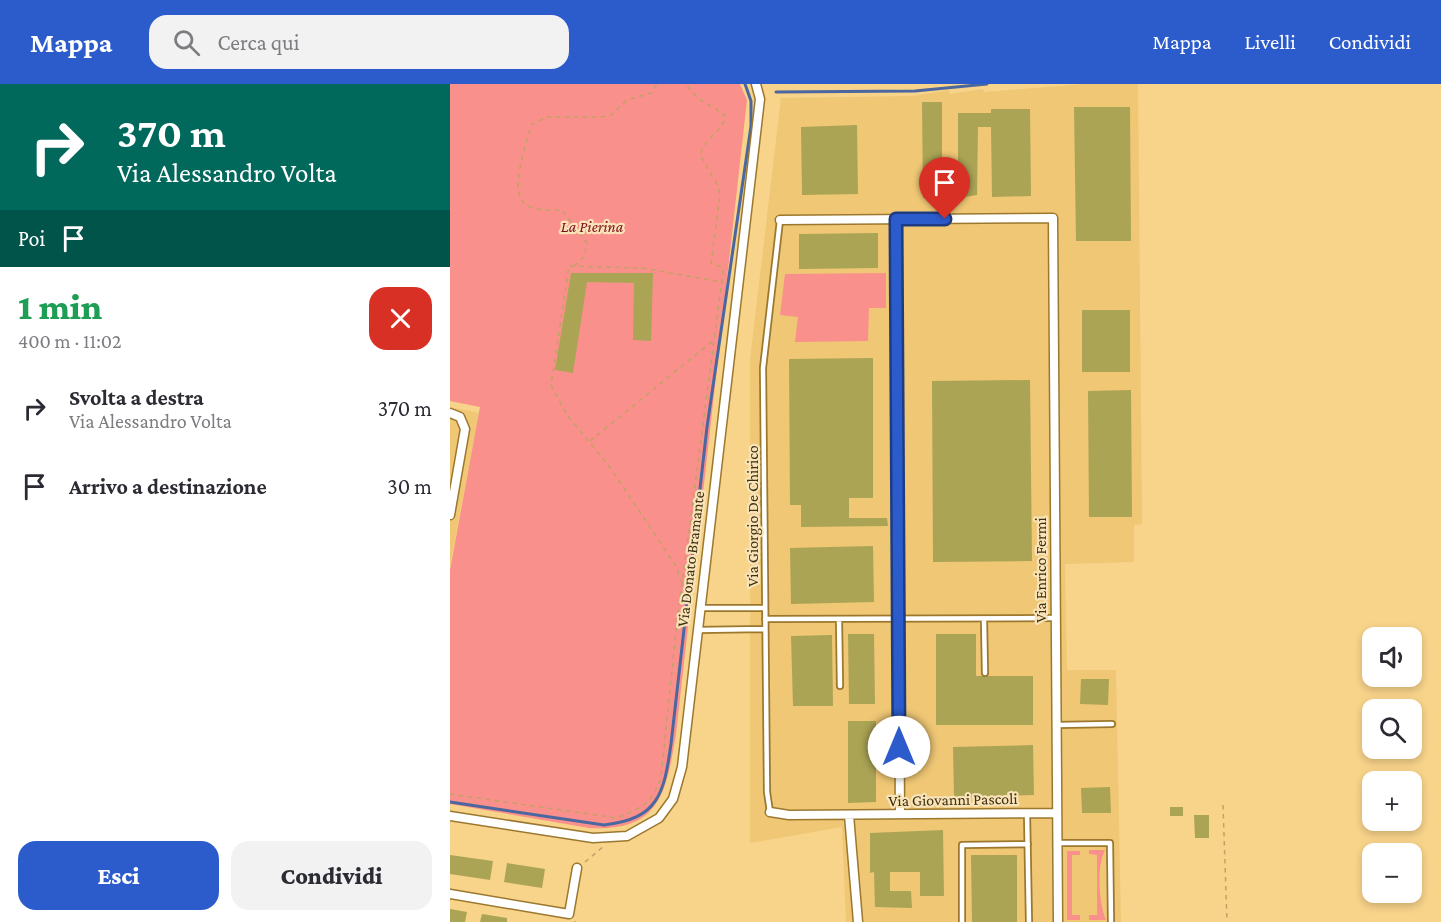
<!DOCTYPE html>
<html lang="it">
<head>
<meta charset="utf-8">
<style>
  :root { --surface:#fff; --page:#f2f2f3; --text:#2b2b33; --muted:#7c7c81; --accent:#2c5ccb }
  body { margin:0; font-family:"Crimson Pro",serif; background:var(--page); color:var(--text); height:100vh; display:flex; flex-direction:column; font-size:22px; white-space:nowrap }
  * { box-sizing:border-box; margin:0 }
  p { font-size:20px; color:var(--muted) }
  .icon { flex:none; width:33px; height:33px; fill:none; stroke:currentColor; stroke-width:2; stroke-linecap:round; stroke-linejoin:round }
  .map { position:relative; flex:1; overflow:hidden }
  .drawer { display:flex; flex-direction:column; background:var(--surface); width:450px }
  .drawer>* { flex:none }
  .banner { background:#00695c; color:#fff; overflow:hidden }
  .buttons { position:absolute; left:912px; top:543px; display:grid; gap:12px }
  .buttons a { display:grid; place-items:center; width:60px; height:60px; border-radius:12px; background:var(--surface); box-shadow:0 3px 9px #0003; font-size:30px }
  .pin { position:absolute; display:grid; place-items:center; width:51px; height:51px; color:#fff; margin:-62px -26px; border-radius:50% 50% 50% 0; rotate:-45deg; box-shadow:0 0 6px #0007 }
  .pin .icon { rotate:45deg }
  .me { position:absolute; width:66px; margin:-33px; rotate:0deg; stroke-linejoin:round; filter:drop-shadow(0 0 4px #0008) }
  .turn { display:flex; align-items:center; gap:21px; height:126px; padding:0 18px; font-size:27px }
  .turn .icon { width:78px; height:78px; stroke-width:2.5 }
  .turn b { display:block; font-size:42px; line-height:51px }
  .then { display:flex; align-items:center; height:57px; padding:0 18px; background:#0003; gap:12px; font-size:22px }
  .round { display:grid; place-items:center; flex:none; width:63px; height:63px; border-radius:18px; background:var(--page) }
  .overview { display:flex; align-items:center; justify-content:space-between; height:102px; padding:0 18px }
  h1 { font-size:36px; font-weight:800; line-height:45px; color:#1e9e55 }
  .primary-button { display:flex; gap:12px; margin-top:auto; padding:12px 18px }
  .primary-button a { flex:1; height:69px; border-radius:18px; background:var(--accent); color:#fff; font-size:24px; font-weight:800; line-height:69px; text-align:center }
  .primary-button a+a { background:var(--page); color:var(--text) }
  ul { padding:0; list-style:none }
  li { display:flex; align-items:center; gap:18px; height:78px; padding:0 18px }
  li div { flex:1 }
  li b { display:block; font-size:22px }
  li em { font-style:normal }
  header { display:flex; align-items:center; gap:36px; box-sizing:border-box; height:84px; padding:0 30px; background:var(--accent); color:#fff }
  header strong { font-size:28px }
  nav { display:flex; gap:33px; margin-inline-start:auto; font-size:21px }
  .search { width:420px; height:54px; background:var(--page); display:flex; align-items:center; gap:15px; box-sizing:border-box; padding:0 21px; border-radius:18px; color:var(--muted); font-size:22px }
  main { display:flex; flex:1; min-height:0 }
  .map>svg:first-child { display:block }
  .built { fill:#efc775 }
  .green { fill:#fa908b }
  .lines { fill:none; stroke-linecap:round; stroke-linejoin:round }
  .stream { stroke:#4b67a0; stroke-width:3 }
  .building { fill:#aba455 }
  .lane-casing { stroke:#9b782e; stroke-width:8 }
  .street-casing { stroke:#9b782e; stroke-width:11 }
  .path { stroke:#c0a266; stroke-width:1.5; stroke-dasharray:4.5 4.5; stroke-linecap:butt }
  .lane { stroke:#fff; stroke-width:4.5 }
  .street { stroke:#fff; stroke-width:8 }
  .route-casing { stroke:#1d3c84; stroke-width:15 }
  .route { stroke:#2c5ccb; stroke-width:10 }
  .labels { text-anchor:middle; stroke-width:4.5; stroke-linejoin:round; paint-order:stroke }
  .park-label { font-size:16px; font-style:italic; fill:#810d1a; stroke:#f9e3b8 }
  .street-label { font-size:16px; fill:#3e3011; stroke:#f9e3b8 }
</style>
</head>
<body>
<header>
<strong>Mappa</strong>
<div class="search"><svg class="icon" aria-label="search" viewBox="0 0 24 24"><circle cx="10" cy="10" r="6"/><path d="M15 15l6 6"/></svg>Cerca qui</div>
<nav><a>Mappa</a><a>Livelli</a><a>Condividi</a></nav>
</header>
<main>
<section class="drawer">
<div class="banner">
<div class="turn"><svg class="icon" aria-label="right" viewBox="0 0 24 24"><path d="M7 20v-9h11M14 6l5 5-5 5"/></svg><div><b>370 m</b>Via Alessandro Volta</div></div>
<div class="then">Poi<svg class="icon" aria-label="arrive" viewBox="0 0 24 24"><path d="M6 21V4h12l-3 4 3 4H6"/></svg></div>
</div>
<div class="overview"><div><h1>1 min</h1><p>400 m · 11:02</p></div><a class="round" style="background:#d93025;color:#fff"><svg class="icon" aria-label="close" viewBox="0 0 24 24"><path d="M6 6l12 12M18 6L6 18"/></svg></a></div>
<ul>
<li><svg class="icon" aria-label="right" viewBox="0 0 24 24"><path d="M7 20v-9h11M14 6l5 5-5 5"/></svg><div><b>Svolta a destra</b><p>Via Alessandro Volta</p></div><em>370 m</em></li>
<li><svg class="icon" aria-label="arrive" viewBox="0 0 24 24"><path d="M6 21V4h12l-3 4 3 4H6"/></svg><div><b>Arrivo a destinazione</b></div><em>30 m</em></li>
</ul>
<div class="primary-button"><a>Esci</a><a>Condividi</a></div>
</section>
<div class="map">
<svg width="991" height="838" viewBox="0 0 991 838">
  <rect width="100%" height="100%" fill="#f8d38a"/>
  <path class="built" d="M 632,0 L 688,0 L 692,440 L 684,441 L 684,478 L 615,480 L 617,586 L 666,586 L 671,838 L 396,838 L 392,743 L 300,759 L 300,276 L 331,14 L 463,12 L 499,6 L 499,10 L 533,5 L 534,8 Z
    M 0,323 L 29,329 L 0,482 Z"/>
  <path class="green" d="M 0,0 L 290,0 L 297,16 L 226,650 C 216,709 210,748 139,744 L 0,720 L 0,486 L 30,323 L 0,317 Z
    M 436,189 L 436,224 L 419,224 L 418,257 L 345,258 L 348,233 L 330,231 L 335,190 Z
    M 639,766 L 655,766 C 646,783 649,819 656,836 L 639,836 L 639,831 L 647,831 L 647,771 L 639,770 Z
    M 617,767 L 630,767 L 630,771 L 622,771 L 622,831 L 630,831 L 630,836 L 617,836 Z"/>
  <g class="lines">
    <path class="stream" d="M 326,8 L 465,7 L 537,0
      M 0,718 L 154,741 C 209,735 214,709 221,660 L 257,343 L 301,42 L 301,17 L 295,0"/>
  </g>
  <path class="building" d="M 472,18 L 492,18 L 492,114 L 473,114 Z
    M 624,23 L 680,23 L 681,157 L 626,157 Z
    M 541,25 L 580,25 L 581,112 L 542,113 L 541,43 L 528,43 L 527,111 L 515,113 L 514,92 L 508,92 L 508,29 L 541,29 Z
    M 407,41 L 408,110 L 352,111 L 351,43 Z
    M 428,149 L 428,184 L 349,185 L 349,150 Z
    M 121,189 L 203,189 L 201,257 L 183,256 L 184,199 L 137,198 L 123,289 L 105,286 Z
    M 632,226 L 680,226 L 680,288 L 632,288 Z
    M 423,274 L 423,414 L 399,414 L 399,434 L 437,434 L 438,442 L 351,443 L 351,421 L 340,421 L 339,275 Z
    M 580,296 L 582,477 L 483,478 L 482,297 Z
    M 681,306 L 682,433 L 639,433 L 638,307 Z
    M 423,462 L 424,518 L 341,520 L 340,464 Z
    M 398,550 L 424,550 L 425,620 L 399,620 Z
    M 486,550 L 526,550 L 526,592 L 583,592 L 583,641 L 486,641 Z
    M 382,551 L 383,622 L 343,622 L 341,552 Z
    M 631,595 L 659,595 L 658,621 L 630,620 Z
    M 398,637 L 426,637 L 426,718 L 398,719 Z
    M 583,661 L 584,711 L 504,713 L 503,663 Z
    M 660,703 L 661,729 L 632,729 L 631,704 Z
    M 720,723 L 733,723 L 733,732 L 720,732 Z
    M 744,731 L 759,731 L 759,754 L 745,754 Z
    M 493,746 L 494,812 L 470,812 L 470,788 L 440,788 L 440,807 L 461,807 L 462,824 L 425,823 L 424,788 L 420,789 L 420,749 Z
    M 0,771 L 43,777 L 40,796 L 0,790 Z
    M 521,771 L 567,771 L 567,838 L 522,838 Z
    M 57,779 L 95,785 L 92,804 L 54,798 Z
    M 0,825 L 17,828 L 15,838 L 0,838 Z
    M 32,830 L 57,834 L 57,838 L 30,838 Z"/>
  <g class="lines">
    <g class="lane-casing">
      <path id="lane" d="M 249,524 L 315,524
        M 315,535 L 606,534
        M 389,535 L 390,602
        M 534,535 L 535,589
        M 247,546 L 315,545
        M 607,641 L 662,640
        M 320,728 L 317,708 L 313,284 L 330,136
        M 577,729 L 579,838
        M 607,759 L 660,759 L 661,838
        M 512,838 L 512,761 L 578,760"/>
    </g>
    <g class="street-casing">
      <path id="street" d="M 446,135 L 450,730
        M 330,136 L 603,134 L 608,838
        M 0,329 L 10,333 L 15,345 L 0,431
        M 320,728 L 339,731 L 607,729
        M 399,731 L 408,838
        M 0,732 L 143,754 L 177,752 L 209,734 L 223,715 L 232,683 L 310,15 L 306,0
        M 0,810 L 119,830 L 127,784"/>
    </g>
    <path class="path" d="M 124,182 L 134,173 L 137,159 L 112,126 C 99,126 79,128 71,115 C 62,100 77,56 82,40 L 97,33 L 151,33 L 161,31 L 177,16 L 201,9 L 207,0
      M 140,357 L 264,256
      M 232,499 L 226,482 L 159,382 L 117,331 L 101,301 L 119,182 L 192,184 L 272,198
      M 0,710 L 167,734 C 193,723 202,720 211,693 L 227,538 L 273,188 L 272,183 L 261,179 L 270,111 L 268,102 L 250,71 C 257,51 271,49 276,33 C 260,18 249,20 236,0
      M 773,721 L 777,838
      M 135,778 L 154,762
      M 125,837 L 125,838"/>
    <use href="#lane" class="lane"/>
    <use href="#street" class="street"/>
  </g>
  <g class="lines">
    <g class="route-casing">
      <path id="route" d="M 449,663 L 446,135 L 495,135"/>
    </g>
    <use href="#route" class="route"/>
  </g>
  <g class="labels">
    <g class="park-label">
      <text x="142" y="148">La Pierina</text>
    </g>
    <g class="street-label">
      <text transform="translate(302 432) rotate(-90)" y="6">Via Giorgio De Chirico</text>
      <text transform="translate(240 475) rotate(-83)" y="6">Via Donato Bramante</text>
      <text transform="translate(590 486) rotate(-90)" y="6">Via Enrico Fermi</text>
      <text transform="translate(503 715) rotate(-1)" y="6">Via Giovanni Pascoli</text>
    </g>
  </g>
</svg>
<div class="buttons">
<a><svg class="icon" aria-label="sound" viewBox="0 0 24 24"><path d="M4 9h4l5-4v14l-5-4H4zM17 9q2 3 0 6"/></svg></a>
<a><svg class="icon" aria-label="search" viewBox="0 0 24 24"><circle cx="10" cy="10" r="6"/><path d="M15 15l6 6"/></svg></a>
<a>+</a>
<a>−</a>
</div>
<div class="pin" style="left:495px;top:135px;background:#d93025"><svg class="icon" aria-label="arrive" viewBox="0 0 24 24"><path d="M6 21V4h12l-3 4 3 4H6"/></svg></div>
<svg class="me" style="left:449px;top:663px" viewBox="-20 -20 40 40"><circle r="19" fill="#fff"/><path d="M0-13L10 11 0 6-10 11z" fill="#2c5ccb"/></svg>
</div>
</main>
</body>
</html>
